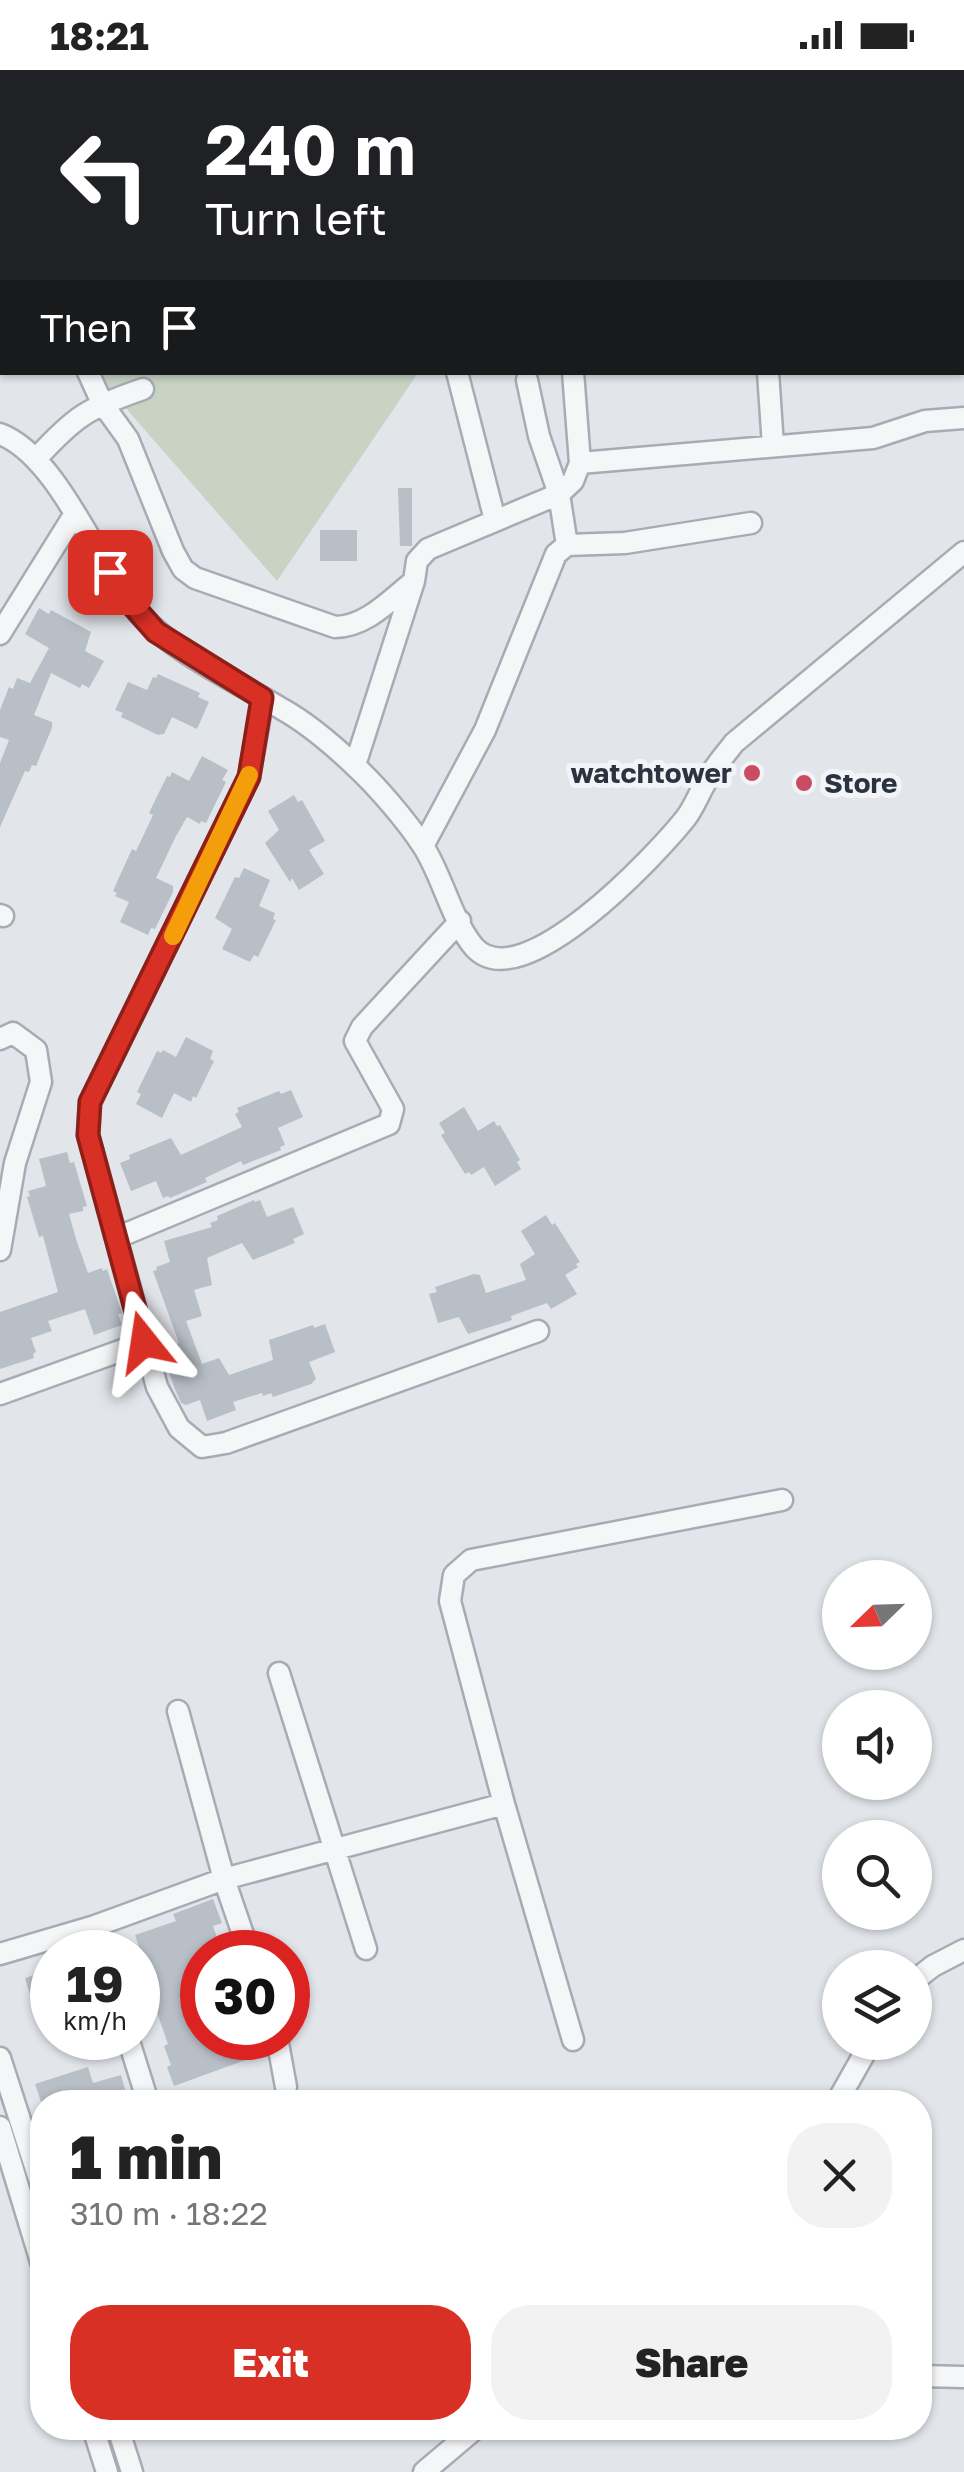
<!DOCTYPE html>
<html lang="en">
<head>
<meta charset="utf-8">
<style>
  :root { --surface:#fff; --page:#f2f2f2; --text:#222; --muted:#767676; --accent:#d93025 }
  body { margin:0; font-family:"Golos Text",sans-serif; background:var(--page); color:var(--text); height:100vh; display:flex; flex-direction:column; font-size:38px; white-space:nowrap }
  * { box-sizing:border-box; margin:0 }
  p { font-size:32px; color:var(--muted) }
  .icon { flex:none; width:55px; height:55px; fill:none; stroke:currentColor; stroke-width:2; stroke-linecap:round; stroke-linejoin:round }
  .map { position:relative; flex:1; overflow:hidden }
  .drawer { position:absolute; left:30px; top:2020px; width:902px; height:350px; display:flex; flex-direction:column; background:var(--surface); border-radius:40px; box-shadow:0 2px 8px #0004 }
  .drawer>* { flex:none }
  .hud { position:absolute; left:0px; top:0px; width:965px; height:305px; box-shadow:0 2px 8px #0004; background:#202124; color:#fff; overflow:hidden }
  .needle { width:65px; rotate:247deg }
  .tools { position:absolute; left:822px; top:1490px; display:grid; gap:20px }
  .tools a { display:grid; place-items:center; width:110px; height:110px; border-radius:50%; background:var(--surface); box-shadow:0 2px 8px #0004; font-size:50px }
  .speed { position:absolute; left:30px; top:1860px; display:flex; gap:20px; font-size:50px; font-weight:700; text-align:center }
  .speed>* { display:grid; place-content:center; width:130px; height:130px; border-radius:50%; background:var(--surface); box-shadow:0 2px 8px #0004; line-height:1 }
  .speed small { font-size:25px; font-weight:400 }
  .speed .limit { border:15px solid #d22; background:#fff; color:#111 }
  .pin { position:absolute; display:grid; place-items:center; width:85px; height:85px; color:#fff; margin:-42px; border-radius:20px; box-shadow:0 5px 15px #0006 }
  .me { position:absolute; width:110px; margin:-55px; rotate:345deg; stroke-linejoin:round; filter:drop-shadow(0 0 8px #0008) }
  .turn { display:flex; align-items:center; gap:35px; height:210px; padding:0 40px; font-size:45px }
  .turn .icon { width:130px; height:130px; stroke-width:2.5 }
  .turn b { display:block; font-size:70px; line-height:85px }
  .then { display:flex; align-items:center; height:95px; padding:0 40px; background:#0003; gap:20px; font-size:38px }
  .round { display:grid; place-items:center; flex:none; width:105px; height:105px; border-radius:40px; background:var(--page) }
  .headline { display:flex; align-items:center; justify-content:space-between; height:170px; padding:0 40px }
  h1 { font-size:60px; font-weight:800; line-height:75px }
  .primary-button { display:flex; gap:20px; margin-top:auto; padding:20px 40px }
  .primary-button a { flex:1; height:115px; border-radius:40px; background:var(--accent); color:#fff; font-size:40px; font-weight:800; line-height:115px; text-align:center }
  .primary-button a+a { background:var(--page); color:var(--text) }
  .status { display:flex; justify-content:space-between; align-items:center; height:70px; padding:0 50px; background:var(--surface); direction:ltr }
  .status svg { height:28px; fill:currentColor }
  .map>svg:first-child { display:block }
  .green { fill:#c8d3c4 }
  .building { fill:#b9bfc7 }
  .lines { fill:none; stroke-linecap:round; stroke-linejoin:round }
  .minor-casing { stroke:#a7acb4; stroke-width:25 }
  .minor { stroke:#f5f6f8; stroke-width:20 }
  .route-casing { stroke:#8d1f18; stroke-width:25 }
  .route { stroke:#d93025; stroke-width:18 }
  .slow { stroke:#f59e0b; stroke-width:18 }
  .poi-dot { fill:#c94d62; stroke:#f2f4f7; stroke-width:4 }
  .labels { text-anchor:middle; stroke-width:10; stroke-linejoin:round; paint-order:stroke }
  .poi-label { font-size:28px; font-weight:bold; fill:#2b3341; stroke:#f2f4f7; text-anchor:end }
</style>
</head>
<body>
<div class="status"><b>18:21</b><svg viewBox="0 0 49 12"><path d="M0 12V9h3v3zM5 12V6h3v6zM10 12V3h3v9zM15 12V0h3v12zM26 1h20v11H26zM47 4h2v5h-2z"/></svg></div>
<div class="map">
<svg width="964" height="2402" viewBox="0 0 964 2402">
  <rect width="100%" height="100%" fill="#e2e5ea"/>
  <path class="green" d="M 198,0 L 964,0 L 964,149 L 962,2 L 196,2 Z
    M 95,303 L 418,303 L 277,511 Z"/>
  <path class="building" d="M 398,418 L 412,418 L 412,476 L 400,476 Z
    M 320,460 L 357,460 L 357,491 L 320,491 Z
    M 39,538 L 49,544 L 51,540 L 91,562 L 85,581 L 104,591 L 89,618 L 82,614 L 80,618 L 51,603 L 34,645 L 52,652 L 52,658 L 36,696 L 32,695 L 29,702 L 25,701 L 0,757 L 0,693 L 9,670 L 0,667 L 0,640 L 9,617 L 13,619 L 17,608 L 30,613 L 49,578 L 25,564 Z
    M 158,604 L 200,623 L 198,627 L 209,632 L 197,659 L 172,647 L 164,664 L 158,665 L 121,647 L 123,643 L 115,640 L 128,612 L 147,620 L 153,607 L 156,608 Z
    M 202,686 L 228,700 L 222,710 L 226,712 L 206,753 L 201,751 L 200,754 L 187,747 L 176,766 L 156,808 L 173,816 L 173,822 L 155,859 L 151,858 L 148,865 L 120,852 L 129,832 L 115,826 L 117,823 L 113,821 L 132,779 L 136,781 L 153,745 L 149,743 L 167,706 L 170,707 L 172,702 L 189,711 Z
    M 294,725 L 298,732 L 302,730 L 325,771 L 309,780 L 324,804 L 299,820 L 292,808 L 290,812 L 265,773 L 279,760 L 268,741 Z
    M 244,798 L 270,810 L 259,836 L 275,843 L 273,849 L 276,850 L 258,887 L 254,885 L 250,892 L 222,879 L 232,859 L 215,848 L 235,807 L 239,808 Z
    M 186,967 L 213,981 L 210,989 L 214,991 L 196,1028 L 193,1026 L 191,1032 L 174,1023 L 162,1048 L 136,1034 L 141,1024 L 137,1022 L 157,981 L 161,983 L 163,980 L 176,987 Z
    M 291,1020 L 303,1047 L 278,1058 L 285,1075 L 280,1077 L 281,1080 L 243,1095 L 241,1091 L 205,1108 L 207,1112 L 170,1128 L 168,1126 L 163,1128 L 156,1111 L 131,1121 L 120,1093 L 130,1089 L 129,1085 L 171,1068 L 181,1085 L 242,1057 L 235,1044 L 239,1042 L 237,1038 L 279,1021 L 281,1024 Z
    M 464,1037 L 478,1061 L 494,1051 L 497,1056 L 500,1055 L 520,1090 L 517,1092 L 521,1099 L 495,1116 L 484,1097 L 471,1105 L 469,1102 L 465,1104 L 441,1065 L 445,1063 L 439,1053 Z
    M 67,1082 L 70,1093 L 74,1092 L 87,1136 L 83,1137 L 83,1141 L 69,1144 L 76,1169 L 88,1203 L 102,1198 L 103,1201 L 107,1199 L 122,1243 L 118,1244 L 122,1255 L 94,1265 L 85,1239 L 48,1251 L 52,1261 L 31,1268 L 36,1282 L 33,1284 L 34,1288 L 0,1299 L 0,1242 L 58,1222 L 43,1166 L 39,1167 L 27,1127 L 30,1126 L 28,1121 L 46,1116 L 39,1089 Z
    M 254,1130 L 255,1132 L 260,1130 L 267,1147 L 293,1137 L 304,1164 L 293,1169 L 295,1173 L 253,1190 L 242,1173 L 207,1188 L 212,1215 L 194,1220 L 202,1246 L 186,1251 L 202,1294 L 219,1288 L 229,1305 L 273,1290 L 269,1270 L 313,1255 L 314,1258 L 325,1254 L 335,1282 L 309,1292 L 316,1309 L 311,1314 L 273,1327 L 271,1323 L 263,1326 L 262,1323 L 233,1332 L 236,1340 L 207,1351 L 200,1330 L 186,1335 L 181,1333 L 174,1317 L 165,1290 L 169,1289 L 165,1278 L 179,1273 L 153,1201 L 157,1200 L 156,1197 L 170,1192 L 164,1171 L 212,1157 L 210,1153 L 218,1150 L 217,1146 Z
    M 546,1145 L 552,1155 L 555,1153 L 580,1192 L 576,1194 L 578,1197 L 565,1205 L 577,1224 L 551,1239 L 547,1233 L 511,1246 L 512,1250 L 468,1264 L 459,1247 L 438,1253 L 429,1224 L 437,1222 L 435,1217 L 474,1204 L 480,1205 L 486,1223 L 526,1210 L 520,1194 L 535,1184 L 521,1161 Z
    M 213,1829 L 222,1853 L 213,1856 L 222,1882 L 202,1882 L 202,1919 L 196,1921 L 202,1940 L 202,1968 L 264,1968 L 265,1976 L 255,1980 L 257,1986 L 174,2016 L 167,1997 L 171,1995 L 164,1976 L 168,1974 L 145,1908 L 149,1907 L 135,1865 L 176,1851 L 173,1844 Z
    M 52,1899 L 52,1927 L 33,1934 L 25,1908 Z
    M 88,1997 L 93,2013 L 121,2005 L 126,2023 L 120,2025 L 122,2032 L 41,2032 L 35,2014 Z"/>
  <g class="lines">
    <g class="minor-casing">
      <path id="minor" d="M 647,0 L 650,2
        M 773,0 L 776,2
        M 962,174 L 964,175
        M 962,284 L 964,286
        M 88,302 L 102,333 L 128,369 L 173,481 L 183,499 L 195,508 L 335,557 C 366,557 390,530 414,511
        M 457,302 L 495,450
        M 768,302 L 773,376
        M 0,364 C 55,385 93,483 128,530 C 166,581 229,607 282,639 C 307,653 333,675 354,695 C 376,715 406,750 423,776 C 442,805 452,851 474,877 C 521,930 656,785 685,749 C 694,738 699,723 707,710 C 714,697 725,685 734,673 L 964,482
        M 36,389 C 75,346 88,338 143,319
        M 580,393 L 873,368 L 925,351 L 964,348
        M 567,475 L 625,473 L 751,453
        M 0,564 L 74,445
        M 263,628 L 249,707 L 90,1032 L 88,1065 L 157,1317 L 179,1358 L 202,1377 L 226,1373 L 538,1261
        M 355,695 L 414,511 L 417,491 L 428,479 L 559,424 L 539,366 L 527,310
        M 423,776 L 485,660 L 556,484 L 567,475 L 559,424 L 573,411 L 580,393 L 573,302
        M 0,845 L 3,846
        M 0,969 L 13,963 L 36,980 L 41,1012 L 15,1093 L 0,1180
        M 116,1168 L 389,1054 L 393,1039 L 355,971 L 362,957 L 460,851
        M 0,1324 L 145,1272
        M 279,1603 L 366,1879
        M 178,1641 L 224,1809 L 249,1882
        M 95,1856 L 103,1882
        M 0,1884 L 95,1856 L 224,1809 L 504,1734
        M 915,1910 L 933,1896 L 964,1880
        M 128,1968 L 148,2032
        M 277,1968 L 286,2017
        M 573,1970 L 504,1734 L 450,1531 L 454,1505 L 471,1490 L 782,1430
        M 0,1988 L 42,2118
        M 837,2032 L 871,1972
        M 0,2057 L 42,2195
        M 920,2306 L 964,2307
        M 93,2358 L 107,2402
        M 118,2358 L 132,2402
        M 424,2402 L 476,2358"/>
    </g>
    <use href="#minor" class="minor"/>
  </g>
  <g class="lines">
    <g class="route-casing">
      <path id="route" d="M 110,502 L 128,530 L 156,562 L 262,628 L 249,707 L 90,1032 L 88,1065 L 144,1272"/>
    </g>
    <use href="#route" class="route"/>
    <path class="slow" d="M 173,866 L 249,705"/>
  </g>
  <g class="poi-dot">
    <circle cx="752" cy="703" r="10"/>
    <circle cx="804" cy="713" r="10"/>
  </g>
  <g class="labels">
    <g class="poi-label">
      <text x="732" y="713">watchtower</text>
      <text x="824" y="723" text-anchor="start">Store</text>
    </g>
  </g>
</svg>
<div class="tools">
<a><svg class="needle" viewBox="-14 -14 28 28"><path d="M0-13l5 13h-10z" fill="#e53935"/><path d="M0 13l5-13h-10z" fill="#767676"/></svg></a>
<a><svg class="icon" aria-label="sound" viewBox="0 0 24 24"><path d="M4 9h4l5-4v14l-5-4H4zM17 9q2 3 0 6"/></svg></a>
<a><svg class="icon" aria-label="search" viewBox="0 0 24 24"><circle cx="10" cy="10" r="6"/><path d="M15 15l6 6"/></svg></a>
<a><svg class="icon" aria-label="layers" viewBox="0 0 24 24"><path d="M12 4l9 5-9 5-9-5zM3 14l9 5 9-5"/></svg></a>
</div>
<div class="speed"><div>19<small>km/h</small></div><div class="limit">30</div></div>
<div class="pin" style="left:110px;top:502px;background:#d93025"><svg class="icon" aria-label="arrive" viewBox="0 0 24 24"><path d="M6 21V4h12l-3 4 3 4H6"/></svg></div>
<svg class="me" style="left:144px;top:1272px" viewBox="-20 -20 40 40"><path d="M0-17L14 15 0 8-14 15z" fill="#d93025" stroke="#fff" stroke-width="4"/></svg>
<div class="hud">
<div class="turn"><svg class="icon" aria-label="left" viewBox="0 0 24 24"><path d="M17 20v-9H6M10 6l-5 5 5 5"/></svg><div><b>240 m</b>Turn left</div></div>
<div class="then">Then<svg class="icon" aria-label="arrive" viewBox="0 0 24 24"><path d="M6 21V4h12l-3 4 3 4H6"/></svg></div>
</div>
<section class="drawer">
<div class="headline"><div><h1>1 min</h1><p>310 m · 18:22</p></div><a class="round"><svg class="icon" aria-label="close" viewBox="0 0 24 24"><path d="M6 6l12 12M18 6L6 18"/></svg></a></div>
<div class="primary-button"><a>Exit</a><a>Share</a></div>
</section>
</div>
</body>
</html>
